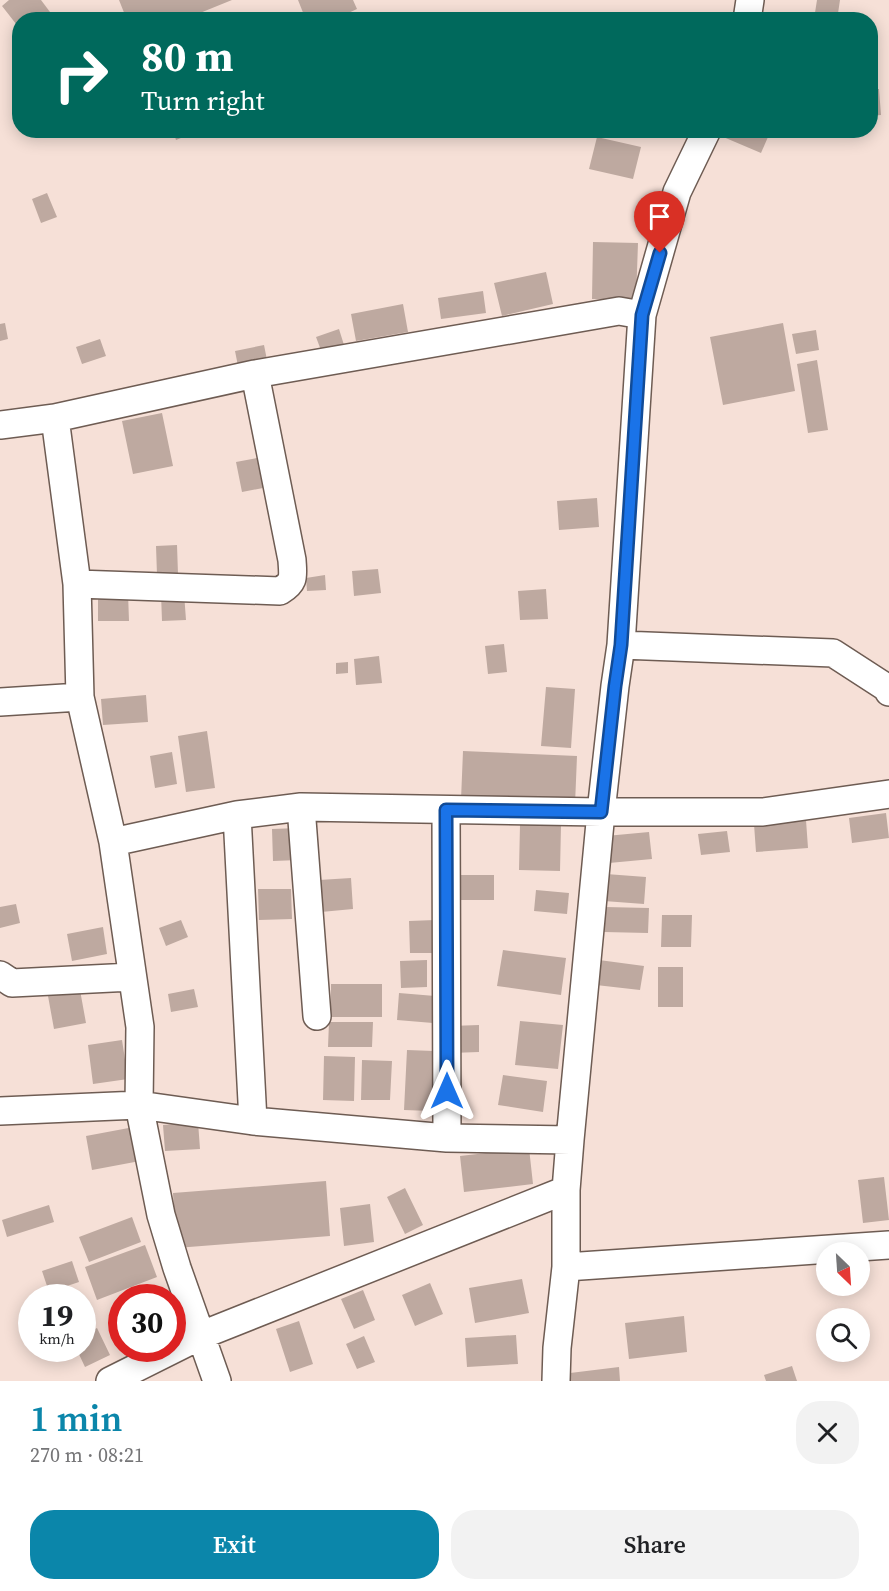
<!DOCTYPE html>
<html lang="en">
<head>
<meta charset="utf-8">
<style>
  :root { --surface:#fff; --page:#f2f2f2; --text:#202124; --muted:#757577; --accent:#0b86aa }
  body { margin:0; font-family:"Source Serif 4",serif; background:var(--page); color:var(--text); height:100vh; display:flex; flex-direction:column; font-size:22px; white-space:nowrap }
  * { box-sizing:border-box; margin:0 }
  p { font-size:20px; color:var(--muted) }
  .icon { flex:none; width:33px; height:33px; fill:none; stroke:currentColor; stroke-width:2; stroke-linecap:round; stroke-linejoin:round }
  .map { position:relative; height:1381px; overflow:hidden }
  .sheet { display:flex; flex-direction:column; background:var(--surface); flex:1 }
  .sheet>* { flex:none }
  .top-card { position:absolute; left:12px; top:12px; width:866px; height:126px; border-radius:24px; box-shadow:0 3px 15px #0003; background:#00695c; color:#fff; overflow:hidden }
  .needle { width:39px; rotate:155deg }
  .fabs { position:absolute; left:816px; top:1242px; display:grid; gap:12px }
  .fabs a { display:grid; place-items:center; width:54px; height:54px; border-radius:50%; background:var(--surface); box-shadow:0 3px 15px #0003; font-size:30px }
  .speed { position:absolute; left:18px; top:1284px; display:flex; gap:12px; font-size:30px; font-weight:700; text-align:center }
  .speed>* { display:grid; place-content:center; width:78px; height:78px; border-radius:50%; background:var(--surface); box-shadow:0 3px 15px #0003; line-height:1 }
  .speed small { font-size:15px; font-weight:400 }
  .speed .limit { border:9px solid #d22; background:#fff; color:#111 }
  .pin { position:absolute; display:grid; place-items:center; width:51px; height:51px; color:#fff; margin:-62px -26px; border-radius:50% 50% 50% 0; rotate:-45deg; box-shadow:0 0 6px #0007 }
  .pin .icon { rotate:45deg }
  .me { position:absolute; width:66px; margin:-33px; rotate:0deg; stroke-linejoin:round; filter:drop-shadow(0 0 4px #0008) }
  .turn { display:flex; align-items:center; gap:21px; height:126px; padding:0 30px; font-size:27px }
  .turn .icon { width:78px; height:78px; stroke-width:2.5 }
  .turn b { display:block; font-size:42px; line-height:51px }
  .round { display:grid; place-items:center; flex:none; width:63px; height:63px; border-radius:24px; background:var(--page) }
  .overview { display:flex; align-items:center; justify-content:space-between; height:102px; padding:0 30px }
  h1 { font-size:36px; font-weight:600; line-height:45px; color:var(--accent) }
  .cta { display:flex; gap:12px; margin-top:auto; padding:12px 30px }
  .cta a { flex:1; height:69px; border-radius:24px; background:var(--accent); color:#fff; font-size:24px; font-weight:600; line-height:69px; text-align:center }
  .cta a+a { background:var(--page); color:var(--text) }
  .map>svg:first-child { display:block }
  .building { fill:#bea9a0 }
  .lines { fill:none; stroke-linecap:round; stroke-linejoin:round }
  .minor-casing { stroke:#6e5c53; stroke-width:30 }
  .minor { stroke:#fff; stroke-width:27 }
  .route-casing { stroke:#114b97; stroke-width:15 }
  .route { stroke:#1a73e8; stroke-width:10 }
</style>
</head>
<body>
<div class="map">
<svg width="889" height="1381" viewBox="0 0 889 1381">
  <rect width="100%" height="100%" fill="#f6e0d7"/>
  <path class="building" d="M 9,0 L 41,0 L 56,20 L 20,20 L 20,29 L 2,6 Z
    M 119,0 L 232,0 L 195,15 L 197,20 L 127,20 Z
    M 298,0 L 353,0 L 357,9 L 333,20 L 306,20 Z
    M 817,0 L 840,0 L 837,20 L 814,19 Z
    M 870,89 L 879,89 L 881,115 L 870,116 Z
    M 173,130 L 198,130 L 198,131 L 176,140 Z
    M 723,130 L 771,130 L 761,153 L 721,136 Z
    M 597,137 L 641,147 L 633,179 L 589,169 Z
    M 47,193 L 57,217 L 41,223 L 32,199 Z
    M 593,242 L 638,243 L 636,300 L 592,299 Z
    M 546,272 L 553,304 L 502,316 L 494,283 Z
    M 483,291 L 486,313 L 441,319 L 438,298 Z
    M 403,304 L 408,332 L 356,341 L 351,314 Z
    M 5,323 L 8,339 L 0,341 L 0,324 Z
    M 783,323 L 795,391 L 723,405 L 710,337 Z
    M 339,329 L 344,345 L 322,353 L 316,337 Z
    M 816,330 L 819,350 L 796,354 L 792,334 Z
    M 100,339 L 106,356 L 82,364 L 76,347 Z
    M 264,345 L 267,360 L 238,366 L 235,351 Z
    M 817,360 L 828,430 L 808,433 L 797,364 Z
    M 162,413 L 173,466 L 133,474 L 122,421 Z
    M 257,458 L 263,488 L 242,492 L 236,462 Z
    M 597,498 L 599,527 L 559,530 L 557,501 Z
    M 177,545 L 178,574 L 157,575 L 156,546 Z
    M 378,569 L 381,593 L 354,596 L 352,571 Z
    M 325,575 L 326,590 L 307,591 L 306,578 Z
    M 546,589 L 548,619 L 520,620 L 518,591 Z
    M 98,593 L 128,593 L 129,621 L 98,621 Z
    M 184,593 L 186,620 L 162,621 L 161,594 Z
    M 504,644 L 507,672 L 488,674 L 485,646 Z
    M 379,656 L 382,683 L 356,685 L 354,659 Z
    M 348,662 L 348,673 L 336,674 L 336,663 Z
    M 546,687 L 575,689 L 571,748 L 541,746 Z
    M 146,695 L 148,722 L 103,725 L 101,699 Z
    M 207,731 L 215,788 L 186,792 L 178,736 Z
    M 463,751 L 577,756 L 575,805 L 461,800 Z
    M 172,752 L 177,784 L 155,788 L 150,756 Z
    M 886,813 L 889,838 L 852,843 L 849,818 Z
    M 806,820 L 808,848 L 756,852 L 754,824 Z
    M 520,825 L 561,825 L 560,871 L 519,870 Z
    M 298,828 L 299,860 L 273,861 L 272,829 Z
    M 727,831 L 730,852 L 701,855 L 698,834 Z
    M 649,832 L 652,859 L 609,863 L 606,836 Z
    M 606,874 L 646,877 L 644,904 L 604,901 Z
    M 459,875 L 494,875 L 494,900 L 459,900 Z
    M 351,878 L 353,909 L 321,912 L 319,880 Z
    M 258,889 L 291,889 L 292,919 L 259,920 Z
    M 536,890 L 569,893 L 567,914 L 534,911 Z
    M 16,904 L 20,923 L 0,928 L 0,907 Z
    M 605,907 L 649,908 L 648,933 L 604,932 Z
    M 662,915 L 692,915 L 691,947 L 661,947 Z
    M 181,920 L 188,937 L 166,946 L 159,928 Z
    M 435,920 L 435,953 L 410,953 L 409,921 Z
    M 103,927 L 107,954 L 72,961 L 67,934 Z
    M 503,950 L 566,958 L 561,995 L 497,986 Z
    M 427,960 L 427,987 L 401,988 L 400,961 Z
    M 599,960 L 644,966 L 640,990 L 596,985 Z
    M 658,967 L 683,967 L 683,1007 L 658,1007 Z
    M 331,984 L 382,984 L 382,1017 L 331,1017 Z
    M 194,989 L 198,1007 L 171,1012 L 168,994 Z
    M 80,990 L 86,1023 L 54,1029 L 48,996 Z
    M 399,993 L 435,996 L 433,1023 L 397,1020 Z
    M 520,1021 L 563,1025 L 558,1069 L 515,1065 Z
    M 329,1022 L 373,1022 L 372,1047 L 328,1047 Z
    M 479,1025 L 479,1052 L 451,1053 L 451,1026 Z
    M 122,1040 L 128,1079 L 93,1084 L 88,1045 Z
    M 407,1050 L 434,1051 L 431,1111 L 404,1110 Z
    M 324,1056 L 355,1057 L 354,1101 L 323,1100 Z
    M 362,1060 L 392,1061 L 390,1100 L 361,1100 Z
    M 503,1075 L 547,1081 L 543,1112 L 498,1105 Z
    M 198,1122 L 200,1149 L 165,1151 L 163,1125 Z
    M 134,1127 L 140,1161 L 92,1170 L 86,1136 Z
    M 529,1148 L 533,1184 L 464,1192 L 460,1156 Z
    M 884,1177 L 889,1220 L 863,1223 L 858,1180 Z
    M 326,1181 L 330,1236 L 176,1248 L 173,1193 Z
    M 405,1188 L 423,1225 L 405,1234 L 387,1197 Z
    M 370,1204 L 374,1242 L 344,1246 L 340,1208 Z
    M 49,1205 L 54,1222 L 7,1237 L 2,1220 Z
    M 132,1217 L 141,1242 L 89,1262 L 79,1237 Z
    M 145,1245 L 157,1277 L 97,1300 L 85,1267 Z
    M 72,1261 L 79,1282 L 49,1292 L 42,1271 Z
    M 522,1279 L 529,1313 L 475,1323 L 469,1288 Z
    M 430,1283 L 443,1314 L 415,1326 L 402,1295 Z
    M 363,1290 L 375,1320 L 354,1329 L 341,1299 Z
    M 684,1316 L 687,1352 L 629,1359 L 625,1323 Z
    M 299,1321 L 313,1364 L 290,1372 L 276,1329 Z
    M 97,1328 L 110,1355 L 85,1367 L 76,1348 L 82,1348 L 82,1335 Z
    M 516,1335 L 518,1364 L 467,1367 L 465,1338 Z
    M 364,1336 L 375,1362 L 357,1369 L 346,1344 Z
    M 792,1366 L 797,1381 L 766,1381 L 764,1375 Z
    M 619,1367 L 620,1381 L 563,1381 L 562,1374 Z"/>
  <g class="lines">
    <g class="minor-casing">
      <path id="minor" d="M 747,20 L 750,0
        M 55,418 L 77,584 L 80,697 L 113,842 L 140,1027 L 139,1105 L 161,1215 L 177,1268 L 217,1381
        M 0,425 L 55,418 L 255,374 L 619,311 L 642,315
        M 77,584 L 280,591 C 295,582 293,577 292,560 L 255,374
        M 621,645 L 833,653 L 887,688 L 889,692
        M 0,702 L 80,697
        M 301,807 L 317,1016
        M 446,810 L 447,1138
        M 237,815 L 253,1121
        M 113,842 L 237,815 L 301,807 L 601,812 L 763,812 L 889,794
        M 0,975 L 12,983 L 132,977
        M 0,1111 L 139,1105 L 253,1121 L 447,1138 L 570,1140
        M 566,1267 L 889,1245
        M 110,1381 L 202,1335 L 566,1190
        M 556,1381 L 557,1348 L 566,1267 L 566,1190 L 570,1140 L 601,812 L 615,686 L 621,645 L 642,315 L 677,192 L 707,130"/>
    </g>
    <use href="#minor" class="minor"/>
  </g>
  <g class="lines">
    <g class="route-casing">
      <path id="route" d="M 447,1091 L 446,810 L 601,812 L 615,686 L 621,645 L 642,315 L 660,253"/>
    </g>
    <use href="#route" class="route"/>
  </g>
</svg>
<div class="fabs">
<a><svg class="needle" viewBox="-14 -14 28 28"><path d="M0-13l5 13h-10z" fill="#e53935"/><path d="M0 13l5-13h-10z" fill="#757577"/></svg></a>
<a><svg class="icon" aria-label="search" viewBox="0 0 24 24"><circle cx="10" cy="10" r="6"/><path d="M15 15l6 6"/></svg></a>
</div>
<div class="speed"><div>19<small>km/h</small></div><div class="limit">30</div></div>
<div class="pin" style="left:660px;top:253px;background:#d93025"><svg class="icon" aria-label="arrive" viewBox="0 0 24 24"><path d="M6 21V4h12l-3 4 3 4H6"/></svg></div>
<svg class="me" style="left:447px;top:1091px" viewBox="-20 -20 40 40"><path d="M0-17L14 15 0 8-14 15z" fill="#1a73e8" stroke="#fff" stroke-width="4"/></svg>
<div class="top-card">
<div class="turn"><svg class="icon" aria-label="right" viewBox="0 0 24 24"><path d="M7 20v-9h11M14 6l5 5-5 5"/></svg><div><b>80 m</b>Turn right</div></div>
</div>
</div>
<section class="sheet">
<div class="overview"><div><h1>1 min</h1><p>270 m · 08:21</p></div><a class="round"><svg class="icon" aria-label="close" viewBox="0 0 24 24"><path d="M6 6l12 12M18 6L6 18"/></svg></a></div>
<div class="cta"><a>Exit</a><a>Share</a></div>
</section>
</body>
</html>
